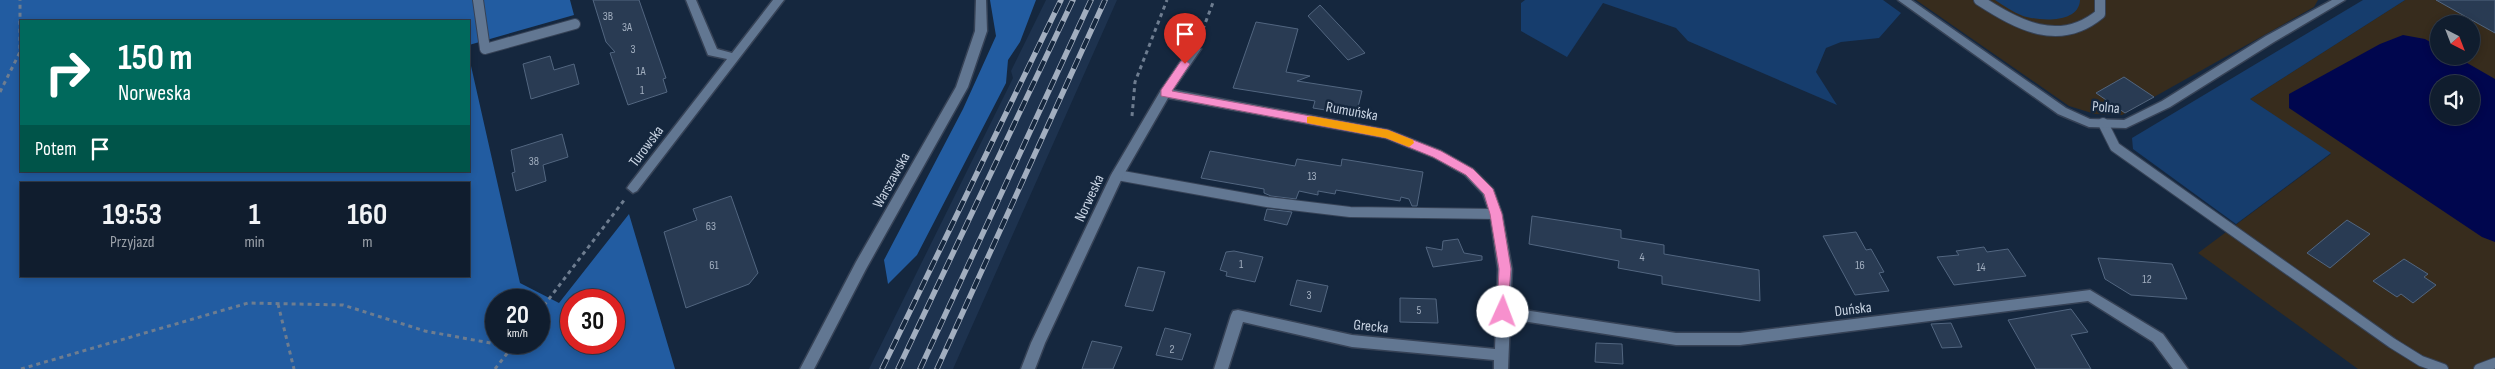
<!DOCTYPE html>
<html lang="pl">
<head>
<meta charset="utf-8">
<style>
  :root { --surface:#101d2e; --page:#1e2a3a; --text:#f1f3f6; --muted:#9ca2aa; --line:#303b4a }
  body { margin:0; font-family:"Sofia Sans Condensed",sans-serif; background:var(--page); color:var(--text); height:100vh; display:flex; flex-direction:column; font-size:19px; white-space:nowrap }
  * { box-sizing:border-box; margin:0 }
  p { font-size:16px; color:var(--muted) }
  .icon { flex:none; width:28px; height:28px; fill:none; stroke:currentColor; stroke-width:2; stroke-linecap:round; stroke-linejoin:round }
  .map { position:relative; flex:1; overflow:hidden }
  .details { position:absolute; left:20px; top:182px; width:450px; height:95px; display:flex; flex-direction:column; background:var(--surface); border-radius:0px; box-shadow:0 2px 8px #0003,0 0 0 1px var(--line) }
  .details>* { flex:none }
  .banner { position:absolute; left:20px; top:20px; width:450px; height:152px; border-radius:0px; box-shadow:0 2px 8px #0003,0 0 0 1px var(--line); background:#00695c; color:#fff; overflow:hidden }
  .needle { width:32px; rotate:138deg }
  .tools { position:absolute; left:2430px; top:15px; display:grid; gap:10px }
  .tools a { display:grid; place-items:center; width:50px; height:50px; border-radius:50%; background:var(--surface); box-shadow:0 2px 8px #0003,0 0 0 1px var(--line); font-size:25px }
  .speed { position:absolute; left:485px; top:289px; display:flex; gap:10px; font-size:25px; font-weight:700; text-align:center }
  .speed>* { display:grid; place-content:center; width:65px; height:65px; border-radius:50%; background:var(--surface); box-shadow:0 2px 8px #0003,0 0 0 1px var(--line); line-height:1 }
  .speed small { font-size:12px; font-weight:400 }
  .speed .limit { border:8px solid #d22; background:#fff; color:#111 }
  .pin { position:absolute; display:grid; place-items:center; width:42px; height:42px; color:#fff; margin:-51px -21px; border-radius:50% 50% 50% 0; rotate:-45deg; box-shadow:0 0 5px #0007 }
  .pin .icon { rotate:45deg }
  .me { position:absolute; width:55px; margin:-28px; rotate:2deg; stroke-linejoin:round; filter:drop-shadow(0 0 4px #0008) }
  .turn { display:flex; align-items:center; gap:18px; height:105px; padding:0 15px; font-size:22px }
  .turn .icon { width:65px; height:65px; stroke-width:2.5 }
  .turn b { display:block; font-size:35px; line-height:42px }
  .then { display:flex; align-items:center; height:48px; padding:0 15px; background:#0003; gap:10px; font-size:19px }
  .eta { display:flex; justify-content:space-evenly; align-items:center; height:85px; text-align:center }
  .eta b { font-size:30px; font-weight:700; line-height:35px }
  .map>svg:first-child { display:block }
  .built { fill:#1d324e }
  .industrial { fill:#372c1d; fill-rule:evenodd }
  .green { fill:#163d6d }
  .forest { fill:#225ca1; fill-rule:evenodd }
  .water { fill:#00064e; fill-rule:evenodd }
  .building { fill:#293b53; stroke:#526680 }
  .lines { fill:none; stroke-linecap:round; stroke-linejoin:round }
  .lane-casing { stroke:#364256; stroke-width:12 }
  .street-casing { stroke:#364256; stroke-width:3 }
  .path { stroke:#6e7d90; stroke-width:3; stroke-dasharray:4 4; stroke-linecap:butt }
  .lane { stroke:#627792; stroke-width:10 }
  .street { fill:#627792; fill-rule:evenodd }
  .rail-casing { stroke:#a2aebf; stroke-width:5.5 }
  .rail { stroke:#15273e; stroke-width:4; stroke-dasharray:11; stroke-linecap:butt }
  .route { fill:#f790cd; stroke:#a15e85 }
  .slow { fill:#f59e0b }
  .labels { text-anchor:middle; stroke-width:5; stroke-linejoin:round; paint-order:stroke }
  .number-label { font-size:12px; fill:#a1aebf }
  .street-label { font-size:15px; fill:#c9d4e3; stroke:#15273e }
</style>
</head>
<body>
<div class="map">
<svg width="2495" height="369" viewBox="0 0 2495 369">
  <rect width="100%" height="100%" fill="#15273e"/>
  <path class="built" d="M 1046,0 L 1117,0 L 953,369 L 869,369 L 1013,78 L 1011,71 Z"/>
  <path class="industrial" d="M 1916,0 L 2318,0 L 2314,7 L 2122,115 L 2095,114 L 2069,106 Z
    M 2405,0 L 2495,0 L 2495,369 L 2358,369 L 2198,253 L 2331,154 L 2250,99 ZM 2439,24 L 2471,24 L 2471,56 L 2439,56 ZM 2439,84 L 2471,84 L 2471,116 L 2439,116 Z"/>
  <path class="green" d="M 1525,0 L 1883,0 L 1901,13 L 1879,38 L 1841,42 L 1826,48 L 1816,72 L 1837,105 L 1688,41 L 1676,28 L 1603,3 L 1567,57 L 1521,31 L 1521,3 Z
    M 1995,0 L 2080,0 C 2079,24 2039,21 2023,16 C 2013,12 2004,6 1995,0 Z
    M 2363,0 L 2405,0 L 2250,99 L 2331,153 L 2236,224 L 2133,149 L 2132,138 Z"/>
  <path class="forest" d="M 0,0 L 570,0 L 574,15 L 469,45 L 469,21 L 21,21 L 21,171 L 469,171 L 469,57 L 520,283 L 559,303 L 629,214 L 675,369 L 0,369 ZM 21,184 L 469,184 L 469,276 L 21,276 ZM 496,300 L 539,300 L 539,342 L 496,342 ZM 571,300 L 614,300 L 614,342 L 571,342 Z
    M 990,0 L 1036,0 L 1020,42 L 1008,60 L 1006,83 L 917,255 L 888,284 L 884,260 L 963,109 L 996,36 Z"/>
  <path class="water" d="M 2403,35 L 2425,39 L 2439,47 L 2439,56 L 2455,56 L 2495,79 L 2495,242 L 2482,237 L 2289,108 L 2289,94 L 2380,44 ZM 2439,84 L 2471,84 L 2471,116 L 2439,116 Z"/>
  <path class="building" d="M 593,0 L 639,0 L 666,78 L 663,79 L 667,92 L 628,105 L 610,53 L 615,52 L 606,42 Z
    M 2436,0 L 2495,0 L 2495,33 Z
    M 1320,5 L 1356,43 L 1365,53 L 1348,60 L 1308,16 Z
    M 1256,22 L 1298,29 L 1286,72 L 1310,76 L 1297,81 L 1362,91 L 1356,115 L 1313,108 L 1315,101 L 1233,88 Z
    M 550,56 L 554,70 L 574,64 L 579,84 L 531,99 L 523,64 Z
    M 2124,77 L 2154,97 L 2125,113 L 2096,93 Z
    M 562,134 L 568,157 L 543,165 L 546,181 L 516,191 L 512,173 L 515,172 L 511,150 Z
    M 1210,151 L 1295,166 L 1297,159 L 1341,166 L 1342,159 L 1423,172 L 1417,206 L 1412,206 L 1409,199 L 1401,197 L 1400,201 L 1336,190 L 1335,194 L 1318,191 L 1318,195 L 1299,191 L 1296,199 L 1271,196 L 1264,193 L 1264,189 L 1201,178 Z
    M 731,196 L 758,273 L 749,284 L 686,308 L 664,232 L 697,220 L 693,209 Z
    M 1267,209 L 1292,212 L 1287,225 L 1264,220 Z
    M 1532,216 L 1621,230 L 1621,238 L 1664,245 L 1664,254 L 1759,270 L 1760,301 L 1662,284 L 1662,276 L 1618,268 L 1619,261 L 1529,244 Z
    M 2347,220 L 2370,234 L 2330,268 L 2307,253 Z
    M 1856,232 L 1866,250 L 1871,249 L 1884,272 L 1879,273 L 1889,291 L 1855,295 L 1823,236 Z
    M 1458,239 L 1464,253 L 1482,256 L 1482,260 L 1433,267 L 1426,247 L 1442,250 L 1443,241 Z
    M 1984,247 L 1987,252 L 2008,249 L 2026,276 L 1954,285 L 1937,257 L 1959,255 L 1956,251 Z
    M 1234,251 L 1263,257 L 1255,282 L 1226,276 L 1227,272 L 1220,270 L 1226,252 Z
    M 2098,258 L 2172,264 L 2187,299 L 2131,295 L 2105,279 Z
    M 2404,259 L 2428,274 L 2424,277 L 2436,285 L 2413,303 L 2401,294 L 2397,297 L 2373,281 Z
    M 1138,267 L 1165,272 L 1153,311 L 1125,306 Z
    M 1297,280 L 1328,286 L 1321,312 L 1290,305 Z
    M 1400,298 L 1436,299 L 1438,323 L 1400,322 Z
    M 2071,309 L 2088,332 L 2071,335 L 2091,369 L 2036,369 L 2008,320 Z
    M 1951,323 L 1962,347 L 1942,348 L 1931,324 Z
    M 1165,328 L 1191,334 L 1182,360 L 1156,355 Z
    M 1092,341 L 1122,347 L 1113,369 L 1082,369 Z
    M 1596,343 L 1622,344 L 1623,364 L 1595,362 Z"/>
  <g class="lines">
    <g class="lane-casing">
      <path id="lane" d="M 478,0 L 485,49 L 575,24
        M 1979,0 C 2018,25 2059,48 2100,14 L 2100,0
        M 2103,123 L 2115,147 L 2392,343 L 2421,361 L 2443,369
        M 1117,175 L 1267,202 L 1350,212 L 1496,214
        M 2479,369 L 2495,363"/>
    </g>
    <g class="street-casing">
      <path id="street" d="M 686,0 L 696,0 L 717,49 L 732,53 L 773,0 L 784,0 L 637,191 L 633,193 L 627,188 L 629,185 L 727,59 L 708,55 Z
        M 976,0 L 986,0 L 987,31 L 968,87 L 866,269 L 814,369 L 800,369 L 856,262 L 956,87 L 975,31 Z
        M 1898,0 L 1911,0 L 2066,108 L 2090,119 L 2124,120 L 2162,101 L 2266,36 L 2332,0 L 2345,0 L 2274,42 L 2170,107 L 2126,128 L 2089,127 L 2058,114 Z
        M 1195,45 L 1201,49 L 1173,90 L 1388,130 L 1441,151 L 1473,169 L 1493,189 L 1502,214 L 1512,269 L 1510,308 L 1676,333 L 1740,333 L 2090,290 L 2163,334 L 2188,369 L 2173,369 L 2153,342 L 2088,301 L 1740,345 L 1676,345 L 1510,319 L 1508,369 L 1494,369 L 1494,360 L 1352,347 L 1243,322 L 1228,369 L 1214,369 L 1231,315 L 1233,311 L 1238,310 L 1352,335 L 1495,349 L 1498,269 L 1490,214 L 1483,194 L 1465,175 L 1433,157 L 1386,138 L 1168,98 L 1123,176 L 1045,343 L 1035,369 L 1021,369 L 1031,343 L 1111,175 L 1161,90 L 1191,46 Z"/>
    </g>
    <path class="path" d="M 1200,37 L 1214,0
      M 0,92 L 20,52 L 20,0
      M 1132,116 L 1135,82 L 1167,0
      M 278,304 L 294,369
      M 539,312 L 625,199
      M 21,369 L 248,303 L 343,305 L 425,331 L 512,347
      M 495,369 L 516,342"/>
    <use href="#lane" class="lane"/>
    <use href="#street" class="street"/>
    <g class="rail-casing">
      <path id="rail" d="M 882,369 L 1061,0
        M 898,369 L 1073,0
        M 920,369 L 1091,0
        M 937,369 L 1105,0"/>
    </g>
    <use href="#rail" class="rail"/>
  </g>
  <path class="route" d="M 1185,60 L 1190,64 L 1172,91 L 1388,130 L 1441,151 L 1473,169 L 1493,189 L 1502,214 L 1511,269 L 1507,316 L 1503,317 L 1497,312 L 1499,269 L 1490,214 L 1484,194 L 1466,175 L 1433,157 L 1386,138 L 1161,96 L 1161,90 L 1181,61 Z"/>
  <path class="slow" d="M 1311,116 L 1388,130 L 1413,140 L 1414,143 L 1409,147 L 1386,138 L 1307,123 L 1307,117 Z"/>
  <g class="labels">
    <g class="number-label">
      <text x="608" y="20">3B</text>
      <text x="627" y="31">3A</text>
      <text x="633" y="53">3</text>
      <text x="641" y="75">1A</text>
      <text x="642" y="94">1</text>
      <text x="534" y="165">38</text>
      <text x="1312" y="180">13</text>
      <text x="711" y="230">63</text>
      <text x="1642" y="261">4</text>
      <text x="1241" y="268">1</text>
      <text x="714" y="269">61</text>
      <text x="1860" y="269">16</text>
      <text x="1981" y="271">14</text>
      <text x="2147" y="283">12</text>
      <text x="1309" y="299">3</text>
      <text x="1419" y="314">5</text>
      <text x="1172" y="353">2</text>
    </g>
    <g class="street-label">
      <text transform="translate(2106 107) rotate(5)" y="5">Polna</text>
      <text transform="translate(1352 111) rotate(10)" y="5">Rumuńska</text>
      <text transform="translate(646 146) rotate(-53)" y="5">Turowska</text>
      <text transform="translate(891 180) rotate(-61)" y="5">Warszawska</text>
      <text transform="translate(1089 198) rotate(-65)" y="5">Norweska</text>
      <text transform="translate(1853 309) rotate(-7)" y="5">Duńska</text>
      <text transform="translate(1371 326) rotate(6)" y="5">Grecka</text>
    </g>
  </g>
</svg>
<div class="tools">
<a><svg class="needle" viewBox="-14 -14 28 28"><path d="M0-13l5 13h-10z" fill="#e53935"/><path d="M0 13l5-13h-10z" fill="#9ca2aa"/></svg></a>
<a><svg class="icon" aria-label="sound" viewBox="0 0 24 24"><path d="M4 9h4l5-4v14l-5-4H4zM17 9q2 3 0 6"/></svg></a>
</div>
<div class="speed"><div>20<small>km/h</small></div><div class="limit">30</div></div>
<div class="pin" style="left:1185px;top:64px;background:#d93025"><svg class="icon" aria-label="arrive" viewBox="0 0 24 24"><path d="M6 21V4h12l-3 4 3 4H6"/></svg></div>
<svg class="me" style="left:1503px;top:312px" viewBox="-20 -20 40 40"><circle r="19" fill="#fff"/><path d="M0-13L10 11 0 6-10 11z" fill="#f790cd"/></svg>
<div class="banner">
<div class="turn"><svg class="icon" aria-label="right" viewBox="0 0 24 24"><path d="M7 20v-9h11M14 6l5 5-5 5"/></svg><div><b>150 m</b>Norweska</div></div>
<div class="then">Potem<svg class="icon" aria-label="arrive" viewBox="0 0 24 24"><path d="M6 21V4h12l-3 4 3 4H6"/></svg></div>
</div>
<section class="details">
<div class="eta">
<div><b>19:53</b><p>Przyjazd</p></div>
<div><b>1</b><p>min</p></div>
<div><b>160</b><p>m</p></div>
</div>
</section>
</div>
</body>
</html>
